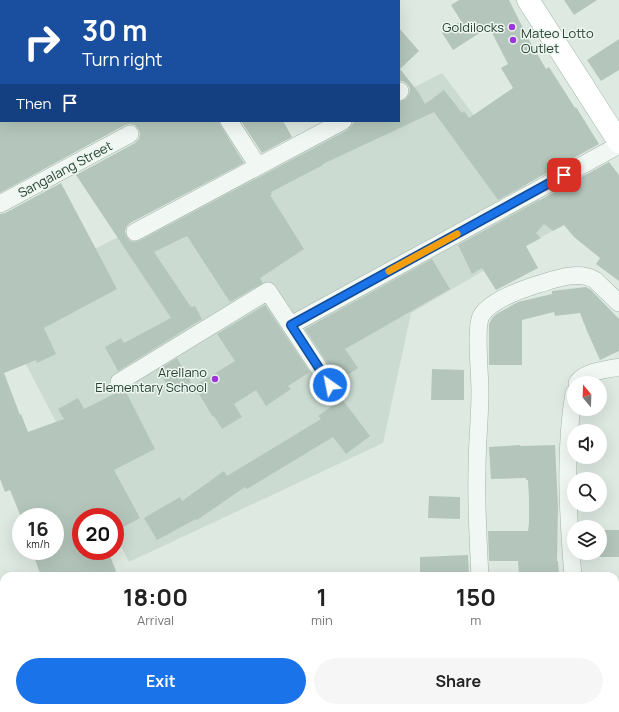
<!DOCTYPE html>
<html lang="en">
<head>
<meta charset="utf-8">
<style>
  :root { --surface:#fff; --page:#f6f6f6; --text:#222; --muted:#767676; --accent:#1a73e8 }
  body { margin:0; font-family:Manrope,sans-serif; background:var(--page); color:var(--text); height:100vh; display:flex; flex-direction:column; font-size:15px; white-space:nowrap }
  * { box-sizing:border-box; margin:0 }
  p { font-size:13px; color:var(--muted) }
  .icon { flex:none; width:22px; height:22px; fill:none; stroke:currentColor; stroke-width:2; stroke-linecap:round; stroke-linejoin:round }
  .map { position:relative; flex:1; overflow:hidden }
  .panel { position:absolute; left:0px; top:572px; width:619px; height:140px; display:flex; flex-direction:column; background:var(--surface); border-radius:12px 12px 0 0; box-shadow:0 4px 16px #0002 }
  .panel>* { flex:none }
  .hud { position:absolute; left:0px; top:0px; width:400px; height:122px; box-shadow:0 4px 16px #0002; background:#1a4fa0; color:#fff; overflow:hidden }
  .needle { width:26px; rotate:341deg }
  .fabs { position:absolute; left:567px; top:376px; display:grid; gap:8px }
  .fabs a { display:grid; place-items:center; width:40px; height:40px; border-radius:50%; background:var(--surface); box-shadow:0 4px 16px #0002; font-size:20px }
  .speed { position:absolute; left:12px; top:508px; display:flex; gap:8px; font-size:20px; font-weight:700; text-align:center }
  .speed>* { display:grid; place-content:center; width:52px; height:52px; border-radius:50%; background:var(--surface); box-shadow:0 4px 16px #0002; line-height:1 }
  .speed small { font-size:10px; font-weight:400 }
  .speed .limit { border:6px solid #d22; background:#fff; color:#111 }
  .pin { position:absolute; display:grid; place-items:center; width:34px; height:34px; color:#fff; margin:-17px; border-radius:8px; box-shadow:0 2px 6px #0006 }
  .me { position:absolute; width:44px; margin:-22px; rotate:327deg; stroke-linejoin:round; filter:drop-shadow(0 0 3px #0008) }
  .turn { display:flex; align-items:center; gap:14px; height:84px; padding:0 16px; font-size:18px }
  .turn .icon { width:52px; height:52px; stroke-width:2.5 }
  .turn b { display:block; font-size:28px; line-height:34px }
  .then { display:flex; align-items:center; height:38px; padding:0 16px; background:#0003; gap:8px; font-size:15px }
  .eta { display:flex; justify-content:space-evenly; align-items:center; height:68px; text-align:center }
  .eta b { font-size:24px; font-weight:700; line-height:28px }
  .action { display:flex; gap:8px; margin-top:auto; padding:8px 16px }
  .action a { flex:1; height:46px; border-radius:24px; background:var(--accent); color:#fff; font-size:16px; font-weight:700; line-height:46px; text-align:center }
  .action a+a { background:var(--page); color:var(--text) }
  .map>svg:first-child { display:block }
  .built { fill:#cbdbd1 }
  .building { fill:#b4c6bb }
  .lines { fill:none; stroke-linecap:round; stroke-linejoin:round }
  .minor-casing { stroke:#a3b3a9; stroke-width:18 }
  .major-casing { stroke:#9cb6a5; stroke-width:23 }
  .minor { stroke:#f1f7f3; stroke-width:17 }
  .major { stroke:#fff; stroke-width:22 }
  .route-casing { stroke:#114b97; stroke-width:10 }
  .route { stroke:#1a73e8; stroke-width:7 }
  .slow { stroke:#f59e0b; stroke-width:7 }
  .poi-dot { fill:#9d35db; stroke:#edf6f0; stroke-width:1.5 }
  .labels { text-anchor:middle; stroke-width:3; stroke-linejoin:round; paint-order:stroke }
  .poi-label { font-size:13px; fill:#254131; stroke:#edf6f0; text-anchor:end }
  .street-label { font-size:13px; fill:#254131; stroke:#edf6f0 }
</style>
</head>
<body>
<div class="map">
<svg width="619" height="712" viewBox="0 0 619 712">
  <rect width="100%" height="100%" fill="#dee9e2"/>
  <path class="built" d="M 442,73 L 559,227 L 411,313 L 383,443 L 129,562 L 115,535 L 115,517 L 106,517 L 0,315 L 0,297 L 347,121 L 399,121 L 399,95 Z"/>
  <path class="building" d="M 459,0 L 509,0 L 528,38 L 546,69 L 549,67 L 575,108 L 576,107 L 599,144 L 498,200 L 434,112 L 323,164 L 323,165 L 271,192 L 272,194 L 270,195 L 304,249 L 260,278 L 263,283 L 230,302 L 187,236 L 154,252 L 191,307 L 195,306 L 202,319 L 118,371 L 105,347 L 121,338 L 124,343 L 171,318 L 76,175 L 135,143 L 139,139 L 140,134 L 139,130 L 135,125 L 130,124 L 125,125 L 0,193 L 0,121 L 219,121 L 221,126 L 244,163 L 130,223 L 127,226 L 125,231 L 126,236 L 130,241 L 135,242 L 139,241 L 348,130 L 355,121 L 399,121 L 399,102 L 406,99 L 410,93 L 410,88 L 407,84 L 403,81 L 399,81 L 399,28 L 419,51 L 400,69 L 419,93 L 425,104 L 444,90 L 462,113 L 464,111 L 469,118 L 513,88 L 501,68 L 508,64 L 489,27 L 453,50 L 442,33 L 461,21 L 451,5 Z
    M 564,0 L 597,0 L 574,15 Z
    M 619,39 L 619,70 L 601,81 L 587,60 Z
    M 241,121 L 283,121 L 292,137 L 262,153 Z
    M 609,162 L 619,175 L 619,281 L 596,264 L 600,258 L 574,237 L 564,225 L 553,231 L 544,224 L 536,233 L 541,238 L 526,246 L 538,268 L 496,290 L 482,268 L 472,274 L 458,245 Z
    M 61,183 L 117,289 L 44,328 L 56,354 L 37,363 L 36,360 L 4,373 L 20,415 L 21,414 L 28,432 L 64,419 L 58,409 L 78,398 L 84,409 L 118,392 L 125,390 L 155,449 L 114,470 L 140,518 L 120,529 L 115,521 L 115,517 L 81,517 L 81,551 L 88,551 L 89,554 L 97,551 L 108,551 L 118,576 L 41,576 L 32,551 L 55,551 L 55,517 L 21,517 L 10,490 L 5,492 L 0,479 L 0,214 L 5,213 Z
    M 432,259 L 450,289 L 345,349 L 358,368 L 339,381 L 305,329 Z
    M 586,287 L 591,290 L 619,319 L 619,351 L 600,360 L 587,331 L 580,313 L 555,316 L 554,312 L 522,320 L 522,365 L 489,365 L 489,324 L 493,317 L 498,313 L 518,302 L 552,294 L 552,291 Z
    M 265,305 L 310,372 L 288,386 L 291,389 L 266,406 L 256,390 L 234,404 L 242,417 L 222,429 L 214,416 L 213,417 L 194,386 L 235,361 L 217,334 Z
    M 177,358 L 191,382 L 172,393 L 158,370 Z
    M 432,369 L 464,370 L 464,400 L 431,400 Z
    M 342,399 L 370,436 L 346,454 L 333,437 L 247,489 L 245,487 L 197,520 L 196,519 L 157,540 L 144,518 L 180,497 L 182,501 L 224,471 L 227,476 L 321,419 L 318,416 Z
    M 520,445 L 520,446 L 555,445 L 558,507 L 557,561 L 558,561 L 559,576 L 519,576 L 518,561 L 489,561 L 488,531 L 528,531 L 529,523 L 529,499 L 528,480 L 526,480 L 526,478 L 491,479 L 489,447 Z
    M 429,496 L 460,497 L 460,519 L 428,518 Z
    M 600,530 L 619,530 L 619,557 L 600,557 Z
    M 468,555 L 469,575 L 420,576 L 420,557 Z"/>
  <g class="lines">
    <g class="minor-casing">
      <path id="minor" d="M 150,0 L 151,1
        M 379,0 L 380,1
        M 399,92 L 400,91
        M 229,121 L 258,166
        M 0,204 L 130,134
        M 135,232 L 343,121
        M 291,325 L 619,145
        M 119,382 L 268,291 L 330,385
        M 577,383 C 585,371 606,370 619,367
        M 480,576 C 478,541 476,505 477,470 C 477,443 480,417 480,391 C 480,375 475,327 481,316 C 490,300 523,289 539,284 C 556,279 578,270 595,280 L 619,303
        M 573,576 C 568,516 564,452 574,393
        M 615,617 L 619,617
        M 450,708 L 452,712
        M 594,708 L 595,712"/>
    </g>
    <g class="major-casing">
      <path id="major" d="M 528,0 L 619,142
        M 106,1 L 107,0
        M 0,68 L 1,67"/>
    </g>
    <use href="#minor" class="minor"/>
    <use href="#major" class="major"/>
  </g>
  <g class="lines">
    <g class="route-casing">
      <path id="route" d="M 330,385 L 291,325 L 564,175"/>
    </g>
    <use href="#route" class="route"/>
    <path class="slow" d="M 389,271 L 457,234"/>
  </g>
  <g class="poi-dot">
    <circle cx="512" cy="27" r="4"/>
    <circle cx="513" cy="40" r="4"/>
    <circle cx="215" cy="379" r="4"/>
  </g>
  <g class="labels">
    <g class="poi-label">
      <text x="504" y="32">Goldilocks</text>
      <text x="521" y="38" text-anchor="start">Mateo Lotto<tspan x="521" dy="15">Outlet</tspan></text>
      <text x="207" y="377">Arellano<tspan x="207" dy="15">Elementary School</tspan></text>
    </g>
    <g class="street-label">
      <text transform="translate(65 169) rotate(-28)" y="5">Sangalang Street</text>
    </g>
  </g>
</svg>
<div class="fabs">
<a><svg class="needle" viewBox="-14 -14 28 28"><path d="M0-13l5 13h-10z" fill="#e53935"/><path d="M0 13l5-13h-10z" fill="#767676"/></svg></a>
<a><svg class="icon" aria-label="sound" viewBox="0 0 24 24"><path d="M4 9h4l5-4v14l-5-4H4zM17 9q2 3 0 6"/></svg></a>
<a><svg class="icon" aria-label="search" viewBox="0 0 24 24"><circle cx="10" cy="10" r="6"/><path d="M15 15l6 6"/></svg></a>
<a><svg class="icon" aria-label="layers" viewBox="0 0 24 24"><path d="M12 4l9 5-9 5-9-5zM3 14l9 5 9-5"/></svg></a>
</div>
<div class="speed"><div>16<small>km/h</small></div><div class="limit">20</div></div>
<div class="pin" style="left:564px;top:175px;background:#d93025"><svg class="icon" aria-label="arrive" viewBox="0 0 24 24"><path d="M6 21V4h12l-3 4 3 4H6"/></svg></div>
<svg class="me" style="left:330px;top:385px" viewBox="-20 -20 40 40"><circle r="17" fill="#1a73e8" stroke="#fff" stroke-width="3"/><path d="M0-11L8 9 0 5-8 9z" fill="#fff"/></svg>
<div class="hud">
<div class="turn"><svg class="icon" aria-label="right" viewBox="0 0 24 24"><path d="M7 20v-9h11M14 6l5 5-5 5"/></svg><div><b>30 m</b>Turn right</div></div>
<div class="then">Then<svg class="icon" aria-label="arrive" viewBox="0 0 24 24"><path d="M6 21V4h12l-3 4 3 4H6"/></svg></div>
</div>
<section class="panel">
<div class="eta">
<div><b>18:00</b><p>Arrival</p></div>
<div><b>1</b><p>min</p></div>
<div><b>150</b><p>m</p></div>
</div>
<div class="action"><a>Exit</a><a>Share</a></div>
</section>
</div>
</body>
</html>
